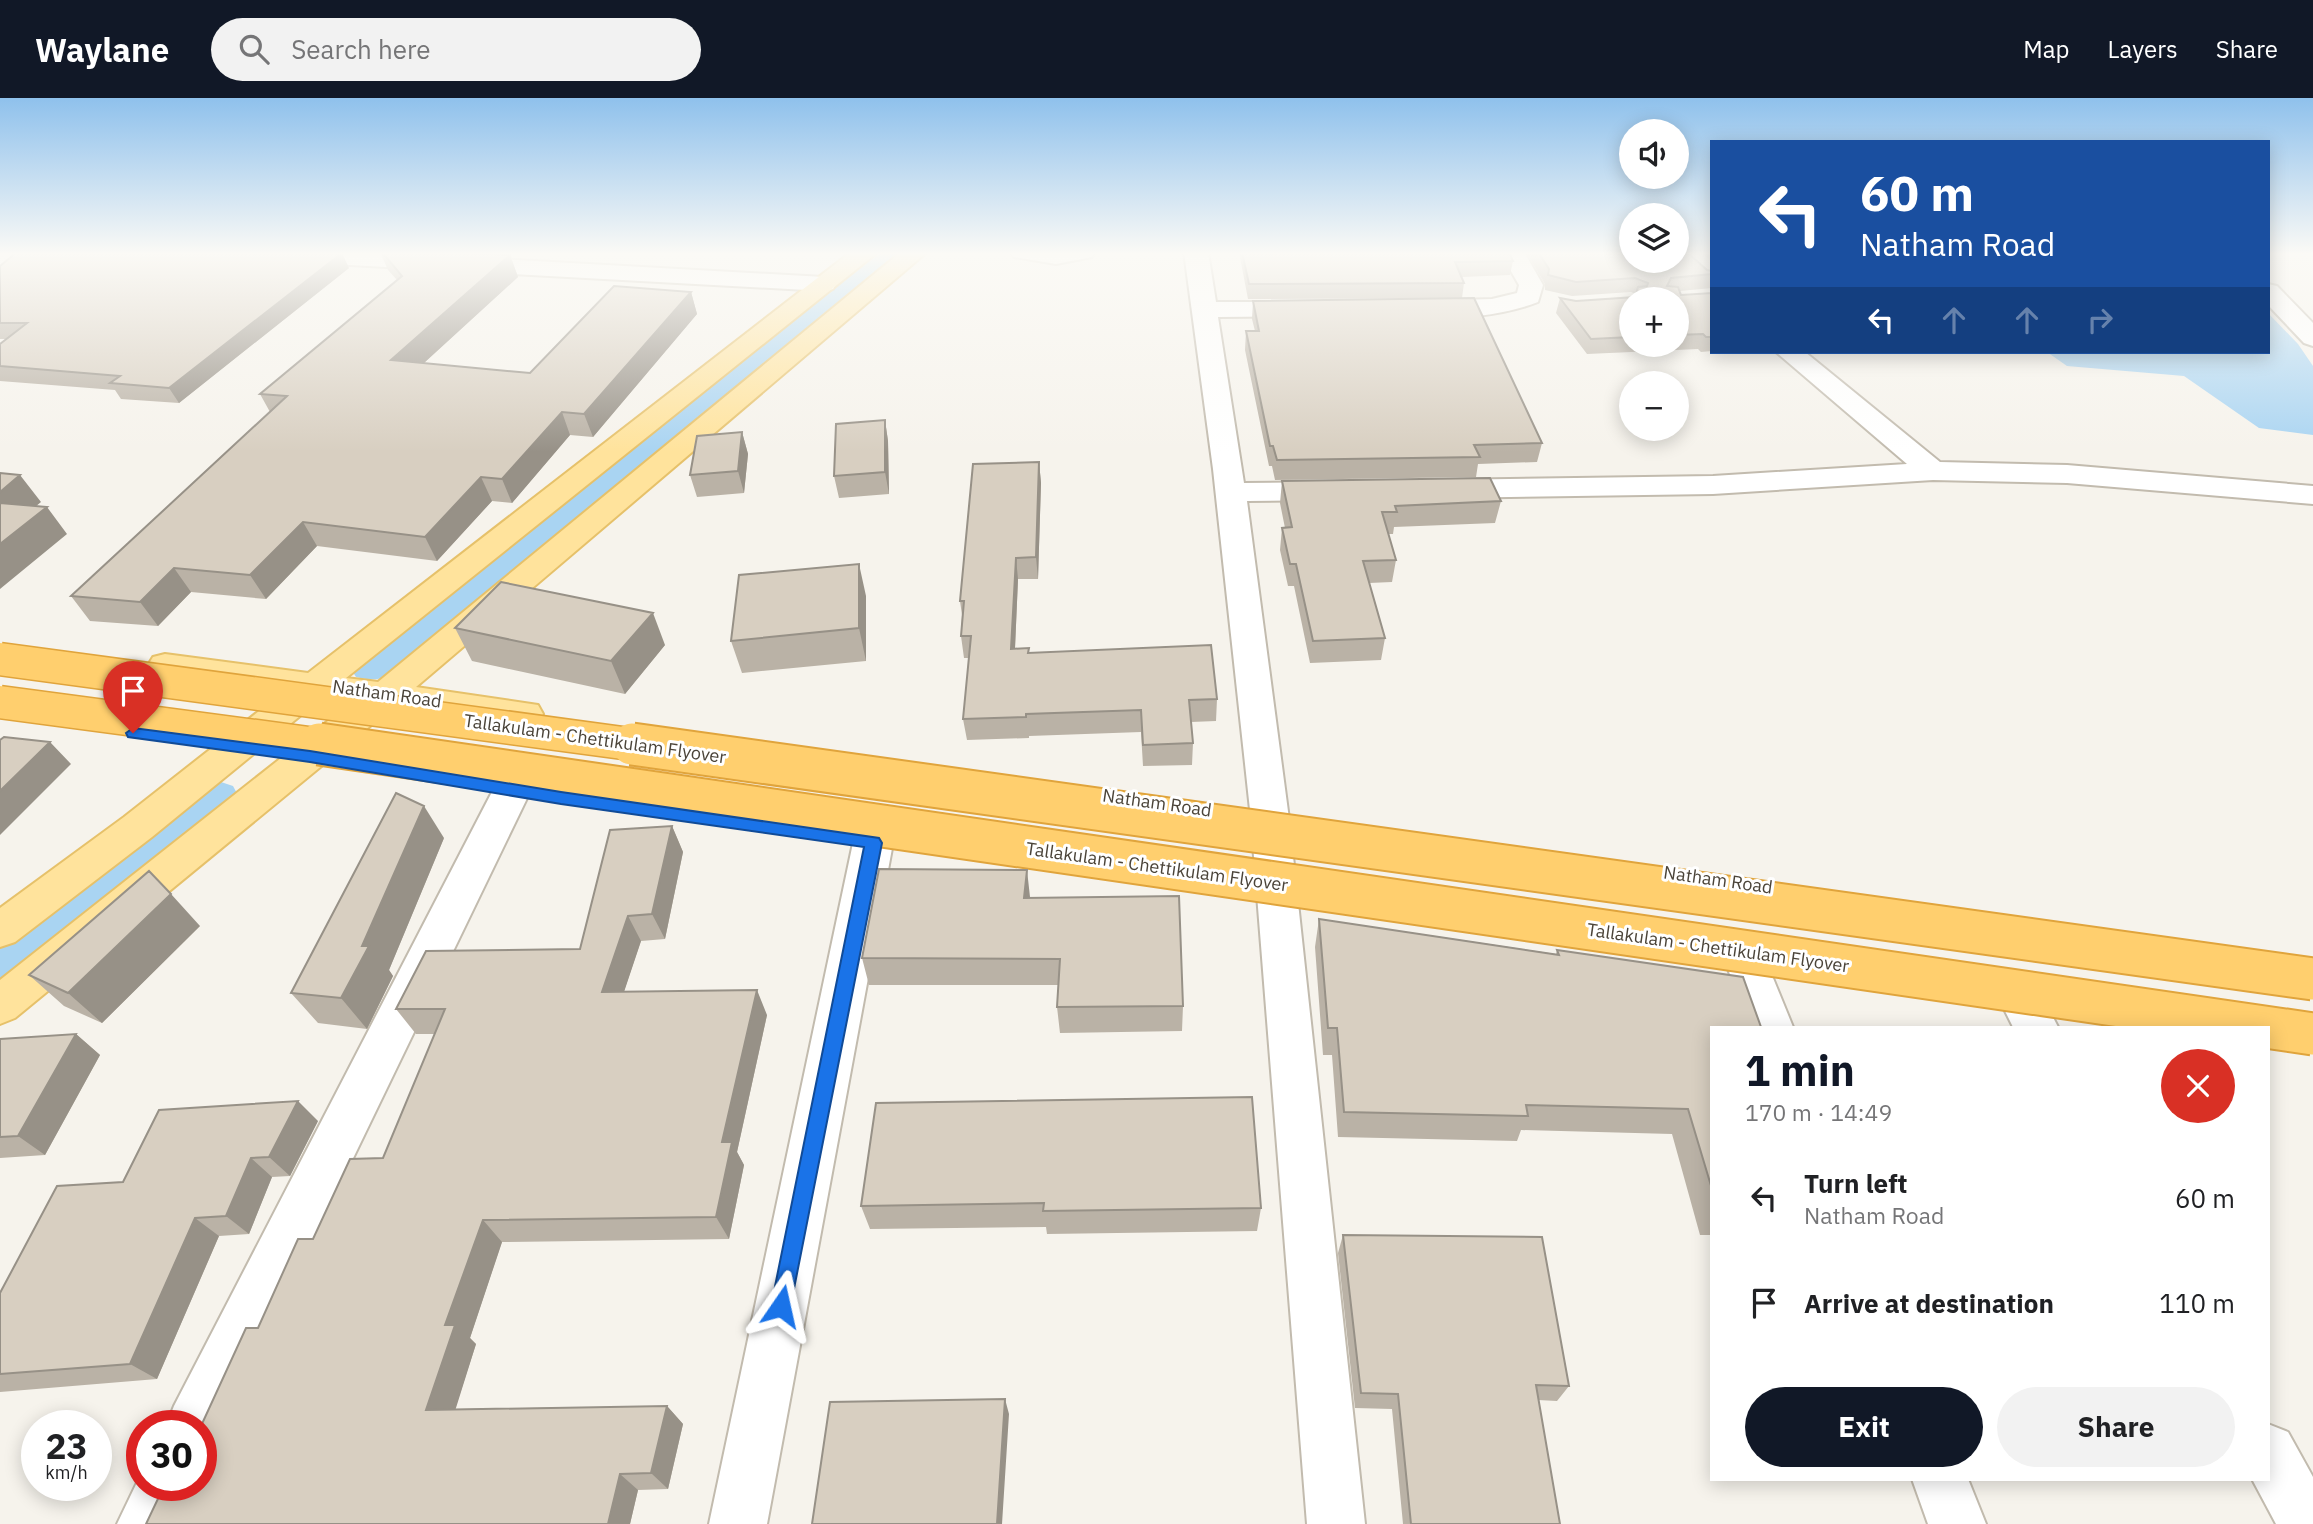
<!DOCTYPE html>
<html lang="en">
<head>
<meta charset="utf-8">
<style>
  :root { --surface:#fff; --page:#f2f2f2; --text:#202124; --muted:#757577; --accent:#111827 }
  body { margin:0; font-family:"IBM Plex Sans",sans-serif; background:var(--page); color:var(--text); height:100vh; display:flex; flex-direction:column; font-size:26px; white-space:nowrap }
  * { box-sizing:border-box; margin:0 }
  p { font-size:23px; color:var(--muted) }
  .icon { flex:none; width:38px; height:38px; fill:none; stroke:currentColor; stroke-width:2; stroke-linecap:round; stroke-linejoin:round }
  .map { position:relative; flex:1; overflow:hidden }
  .side { position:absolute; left:1710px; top:928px; width:560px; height:455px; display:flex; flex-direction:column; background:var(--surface); border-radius:0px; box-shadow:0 4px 18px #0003 }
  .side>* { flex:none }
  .hud { position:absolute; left:1710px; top:42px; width:560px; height:214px; border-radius:0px; box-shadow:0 4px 18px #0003; background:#1a4fa0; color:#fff; overflow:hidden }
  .tools { position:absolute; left:1619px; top:21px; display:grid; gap:14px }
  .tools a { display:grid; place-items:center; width:70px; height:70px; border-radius:50%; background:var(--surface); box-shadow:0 4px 18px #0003; font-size:35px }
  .speed { position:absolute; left:21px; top:1312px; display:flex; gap:14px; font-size:35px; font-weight:700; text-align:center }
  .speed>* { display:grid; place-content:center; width:91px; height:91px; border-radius:50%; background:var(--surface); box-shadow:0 4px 18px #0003; line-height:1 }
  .speed small { font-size:18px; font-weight:400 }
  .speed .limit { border:10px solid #d22; background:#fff; color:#111 }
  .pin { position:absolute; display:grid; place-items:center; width:60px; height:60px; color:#fff; margin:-72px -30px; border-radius:50% 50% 50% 0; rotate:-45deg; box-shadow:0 0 7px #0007 }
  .pin .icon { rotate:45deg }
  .me { position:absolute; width:77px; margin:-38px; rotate:11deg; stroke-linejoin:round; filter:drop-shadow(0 0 5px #0008) }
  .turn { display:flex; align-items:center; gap:24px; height:147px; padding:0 35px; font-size:32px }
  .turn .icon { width:91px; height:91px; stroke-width:2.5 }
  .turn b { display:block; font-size:49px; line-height:60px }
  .lanes { display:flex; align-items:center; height:66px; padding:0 35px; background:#0003; justify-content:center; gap:35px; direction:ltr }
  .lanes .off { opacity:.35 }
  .round { display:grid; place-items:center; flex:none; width:74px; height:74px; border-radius:37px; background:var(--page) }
  .headline { display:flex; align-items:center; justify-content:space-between; height:119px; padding:0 35px }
  h1 { font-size:42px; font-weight:700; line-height:52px; color:var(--accent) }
  .button { display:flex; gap:14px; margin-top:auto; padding:14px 35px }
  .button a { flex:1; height:80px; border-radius:42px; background:var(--accent); color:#fff; font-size:28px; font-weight:700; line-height:80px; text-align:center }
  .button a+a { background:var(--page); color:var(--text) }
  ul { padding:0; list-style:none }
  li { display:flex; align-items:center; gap:21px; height:105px; padding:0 35px }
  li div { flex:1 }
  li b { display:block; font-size:26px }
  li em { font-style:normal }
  header { display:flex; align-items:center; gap:42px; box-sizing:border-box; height:98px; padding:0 35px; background:var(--accent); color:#fff }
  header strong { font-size:33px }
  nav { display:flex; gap:38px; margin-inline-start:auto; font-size:24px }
  .search { width:490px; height:63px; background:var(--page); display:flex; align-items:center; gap:18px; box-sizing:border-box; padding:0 24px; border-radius:38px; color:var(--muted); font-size:26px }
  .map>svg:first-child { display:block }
  .water { fill:#a9d4f2 }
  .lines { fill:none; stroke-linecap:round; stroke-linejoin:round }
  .canal { fill:#a9d4f2; fill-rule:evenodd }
  .minor-casing { stroke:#c2bbae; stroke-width:4 }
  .major-casing { stroke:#e6c16a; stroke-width:4 }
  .minor { fill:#fff; fill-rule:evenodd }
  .major { fill:#ffe39c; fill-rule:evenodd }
  .highway-bridge-far1-casing { stroke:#e0a43c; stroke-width:35; stroke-linecap:butt }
  .highway-bridge-casing { stroke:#e0a43c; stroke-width:45; stroke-linecap:butt }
  .highway-bridge-far1 { stroke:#ffcf6e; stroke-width:32 }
  .highway-bridge { stroke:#ffcf6e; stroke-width:41 }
  .wall { fill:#bab2a6; fill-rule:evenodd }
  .shaded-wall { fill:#979187 }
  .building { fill:#d8cfc1; stroke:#979187; stroke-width:2 }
  .route { fill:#1a73e8; stroke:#114b97; stroke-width:2 }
  .labels { text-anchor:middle; stroke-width:6; stroke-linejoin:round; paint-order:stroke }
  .street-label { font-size:18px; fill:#4b4439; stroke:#fff }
</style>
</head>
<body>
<header>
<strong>Waylane</strong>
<div class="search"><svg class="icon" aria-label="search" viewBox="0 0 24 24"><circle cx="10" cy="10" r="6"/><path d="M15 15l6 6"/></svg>Search here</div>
<nav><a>Map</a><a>Layers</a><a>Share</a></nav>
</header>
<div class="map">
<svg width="2313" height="1426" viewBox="0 0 2313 1426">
  <rect width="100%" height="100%" fill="#f6f3ec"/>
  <path class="water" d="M 2268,215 L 2298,246 L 2313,268 L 2313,337 L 2259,330 L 2184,278 L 2067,268 L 2047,254 L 2268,254 Z"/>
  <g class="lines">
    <path class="canal" d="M 882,154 L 916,154 L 912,160 L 619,390 L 425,559 C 400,573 385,587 356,579 L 349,568 L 356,557 L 393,539 L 591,374 Z
      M 215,682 L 233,688 L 240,701 L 233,714 L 20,885 L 0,892 L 0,837 L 197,688 Z"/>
    <g class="minor-casing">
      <path id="minor" d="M 230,154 L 370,154 L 824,179 L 833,181 L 836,186 L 833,191 L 824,193 L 242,161 L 234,159 Z
        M 1010,154 L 1096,154 L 1092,159 L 1056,166 L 1014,159 Z
        M 1184,154 L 1208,154 L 1216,204 L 1306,204 L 1315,206 L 1318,211 L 1315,216 L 1306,218 L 1218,219 L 1244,385 L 1332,384 L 1343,387 L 1347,393 L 1343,399 L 1332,402 L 1247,403 L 1289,721 L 1365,1426 L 1307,1426 L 1251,721 L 1213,371 Z
        M 1500,154 L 1524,154 L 1543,187 L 1538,204 C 1505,217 1452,224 1417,215 L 1414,210 L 1417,205 L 1426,203 L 1492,201 L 1517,195 L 1519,187 Z
        M 2268,186 L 2277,188 L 2313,225 L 2313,248 L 2304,245 L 2268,207 Z
        M 1776,254 L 1805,254 L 1940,364 L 2067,367 L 2313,388 L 2313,406 L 2067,385 L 1933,382 L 1713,396 L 1442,400 L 1431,397 L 1427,391 L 1431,385 L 1442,382 L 1713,378 L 1907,366 Z
        M 512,678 L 525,682 L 531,692 L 214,1348 L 201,1353 L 201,1328 L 166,1328 L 174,1308 L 493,692 L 499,682 Z
        M 873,730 L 887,734 L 893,745 L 767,1426 L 709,1426 L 853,745 L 859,734 Z
        M 1749,853 L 1764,858 L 1793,929 L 1749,929 L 1728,871 L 1734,858 Z
        M 2026,892 L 2042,898 L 2058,929 L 2013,929 L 2004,911 L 2010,898 Z
        M 2268,1326 L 2288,1334 L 2313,1379 L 2313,1426 L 2276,1426 L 2252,1381 L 2268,1381 Z
        M 142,1374 L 142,1388 L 193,1388 L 176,1426 L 117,1426 Z
        M 1912,1381 L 1968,1381 L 1986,1426 L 1928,1426 Z"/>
    </g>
    <g class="major-casing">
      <path id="major" d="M 851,154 L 878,154 L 346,580 L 378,584 L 901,154 L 927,154 L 416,589 L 538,607 L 543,616 L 538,625 L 525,628 L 392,610 L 15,920 L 0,926 L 0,882 L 352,604 L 322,600 L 152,739 L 15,844 L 0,849 L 0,810 L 124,719 L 282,595 L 153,575 L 148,567 L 153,559 L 165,556 L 308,575 Z"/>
    </g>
    <use href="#minor" class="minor"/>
    <use href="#major" class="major"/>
    <g class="highway-bridge-far1-casing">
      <path id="highway-bridge-far1" d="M 0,561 L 645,648
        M 0,604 L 331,648"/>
    </g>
    <g class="highway-bridge-casing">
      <path id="highway-bridge" d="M 319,646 L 2313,936
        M 632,646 L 2313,881"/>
    </g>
    <use href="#highway-bridge-far1" class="highway-bridge-far1"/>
    <use href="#highway-bridge" class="highway-bridge"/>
  </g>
  <path class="wall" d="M 380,154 L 510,157 L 518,179 L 424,265 L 530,275 L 691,194 L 697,216 L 593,339 L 570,337 L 512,405 L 492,403 L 437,463 L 317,448 L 266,501 L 191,494 L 158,528 L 90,523 L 71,498 L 270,314 L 260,296 L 397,182 L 388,172 Z
    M 1239,154 L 1509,154 L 1513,163 L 1510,177 L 1462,179 L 1464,185 L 1462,200 L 1248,201 Z
    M 1526,154 L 1631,154 L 1712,173 L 1712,190 L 1680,193 L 1681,197 L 1712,195 L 1712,253 L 1701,254 L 1698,251 L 1587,256 L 1556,215 L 1560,200 L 1576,203 L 1635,199 L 1636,196 L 1631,194 L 1572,198 L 1545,192 L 1545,186 ZM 1631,201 L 1676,201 L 1676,247 L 1631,247 Z
    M 1702,154 L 1712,154 L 1712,164 Z
    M 0,168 L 349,170 L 179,305 L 121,301 L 115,292 L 0,283 L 0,246 L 7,241 L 0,241 Z
    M 1253,203 L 1542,345 L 1537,364 L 1478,366 L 1476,379 L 1275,382 L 1272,368 L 1269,368 L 1245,252 L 1246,233 L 1255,233 L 1252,221 Z
    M 1883,254 L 1918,254 L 1886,256 Z
    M 885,322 L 888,343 L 889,396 L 839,400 L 834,378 Z
    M 742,334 L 748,356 L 744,395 L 697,399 L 690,377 Z
    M 1039,364 L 1041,385 L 1038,481 L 1018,481 L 1015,551 L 1217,601 L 1216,623 L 1191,624 L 1193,645 L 1192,667 L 1143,668 L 1141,634 L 1029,638 L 1029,640 L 967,642 L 963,621 L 969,560 L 964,560 L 961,538 L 962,517 L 960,503 Z
    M 1282,383 L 1501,403 L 1495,425 L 1394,429 L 1393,436 L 1388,436 L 1396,462 L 1392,484 L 1369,485 L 1385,540 L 1381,562 L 1310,565 L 1294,488 L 1288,488 L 1280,452 L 1282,430 L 1285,430 L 1280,405 Z
    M 866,498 L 866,563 L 742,575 L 731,543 Z
    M 455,530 L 665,547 L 625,596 L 472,563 Z
    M 672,728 L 683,754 L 665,841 L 641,843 L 624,893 L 767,917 L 737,1054 L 744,1067 L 729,1141 L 502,1144 L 470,1240 L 476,1246 L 455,1311 L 667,1308 L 683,1326 L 668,1391 L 638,1392 L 630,1426 L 146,1426 L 201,1388 L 258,1230 L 313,1141 L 383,1060 L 435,936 L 416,936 L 396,911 L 580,851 Z
    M 444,740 L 389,872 L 393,878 L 367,931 L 318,925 L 291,895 Z
    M 1030,800 L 1183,908 L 1182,933 L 1060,935 L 1057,909 L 1058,887 L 869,887 L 862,860 Z
    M 1319,821 L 1556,856 L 1557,852 L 1712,929 L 1712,1137 L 1700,1137 L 1672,1036 L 1521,1032 L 1517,1043 L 1338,1039 L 1332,957 L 1323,957 L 1315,849 Z
    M 200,828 L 102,925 L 64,908 L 29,877 Z
    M 76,936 L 100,957 L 45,1057 L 0,1060 L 0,941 Z
    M 876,1005 L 1261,1110 L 1257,1133 L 1047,1136 L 1046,1129 L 870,1131 L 861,1108 Z
    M 318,1023 L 290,1078 L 272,1079 L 249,1136 L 219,1138 L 157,1281 L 0,1294 L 0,1195 Z
    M 1343,1137 L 1569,1288 L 1557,1303 L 1538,1302 L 1560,1426 L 1403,1426 L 1392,1311 L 1355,1310 L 1338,1155 Z"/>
  <path class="shaded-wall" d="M 342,155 L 349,170 L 179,305 L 169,290 Z
    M 510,157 L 518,179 L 402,285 L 391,262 Z
    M 691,194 L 697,216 L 593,339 L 584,316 Z
    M 562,314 L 570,337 L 512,405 L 502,381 Z
    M 885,322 L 888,343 L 889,396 L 885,374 Z
    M 742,334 L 748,356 L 744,395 L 738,373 Z
    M 1039,364 L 1041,385 L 1038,481 L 1036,459 Z
    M 20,377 L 41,404 L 10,430 L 0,418 L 0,394 Z
    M 481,379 L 492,403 L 437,463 L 425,439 Z
    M 47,409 L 67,436 L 0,491 L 0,446 Z
    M 303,424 L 317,448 L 266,501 L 250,477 Z
    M 1016,460 L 1018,481 L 1014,572 L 1011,551 Z
    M 859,466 L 866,498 L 866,563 L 859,530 Z
    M 174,470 L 191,494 L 158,528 L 140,504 Z
    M 653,515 L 665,547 L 625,596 L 611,563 Z
    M 50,644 L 71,666 L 0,737 L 0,693 Z
    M 424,708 L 444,740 L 389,872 L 393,878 L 367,931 L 341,900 L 362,848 Z
    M 672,728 L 683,754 L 665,841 L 652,816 Z
    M 1027,772 L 1030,799 L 1028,827 L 1024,800 Z
    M 171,796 L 200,828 L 102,925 L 68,895 Z
    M 628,818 L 641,843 L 616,918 L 602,894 Z
    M 757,892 L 767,917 L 737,1054 L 744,1067 L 729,1141 L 716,1119 L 722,1044 Z
    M 76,936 L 100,957 L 45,1057 L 18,1038 Z
    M 298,1003 L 318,1023 L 290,1078 L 269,1059 Z
    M 251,1060 L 272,1079 L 249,1136 L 226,1118 Z
    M 195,1120 L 219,1138 L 157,1281 L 130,1266 Z
    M 483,1122 L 502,1144 L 470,1240 L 476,1246 L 450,1329 L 426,1312 L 445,1227 Z
    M 1005,1301 L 1009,1316 L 1002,1426 L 997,1426 Z
    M 667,1308 L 683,1326 L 668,1391 L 651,1375 Z
    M 620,1376 L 638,1392 L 630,1426 L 608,1426 Z"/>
  <path class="building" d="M 17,154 L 327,154 L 342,155 L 169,290 L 110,285 L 120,278 L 0,268 L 0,246 L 27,225 L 0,225 L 0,168 Z
    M 382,154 L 453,154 L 510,157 L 391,262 L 530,275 L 614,188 L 691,194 L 584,316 L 562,314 L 502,381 L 481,379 L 425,439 L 303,424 L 250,477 L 174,470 L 140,504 L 71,498 L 287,298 L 260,296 L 402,178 Z
    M 1242,154 L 1509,154 L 1513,163 L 1455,164 L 1464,185 L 1249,186 Z
    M 1538,154 L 1631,154 L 1631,163 L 1676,163 L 1676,154 L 1687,154 L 1707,172 L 1712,173 L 1712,176 L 1671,180 L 1667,188 L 1678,189 L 1681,197 L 1712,195 L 1712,239 L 1706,239 L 1703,236 L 1676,237 L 1676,201 L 1631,201 L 1631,239 L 1591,241 L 1560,200 L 1576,203 L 1635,199 L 1638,189 L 1647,188 L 1648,185 L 1635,180 L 1576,184 L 1548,177 L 1549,171 Z
    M 1474,200 L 1542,345 L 1474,347 L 1480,359 L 1277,362 L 1273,348 L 1270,348 L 1246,233 L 1259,233 L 1253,203 Z
    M 885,322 L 885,374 L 834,378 L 836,326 Z
    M 742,334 L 738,373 L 690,377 L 697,338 Z
    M 1039,364 L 1036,459 L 1016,460 L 1011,551 L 1029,550 L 1028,555 L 1211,547 L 1217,601 L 1189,602 L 1193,645 L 1143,647 L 1141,612 L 1026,616 L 1026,619 L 963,621 L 971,538 L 961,538 L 964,503 L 960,503 L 973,366 Z
    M 0,375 L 20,377 L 0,394 Z
    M 1490,380 L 1501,403 L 1395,408 L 1397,414 L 1382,414 L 1396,462 L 1363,463 L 1385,540 L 1313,543 L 1296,466 L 1290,466 L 1282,430 L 1292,429 L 1282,383 Z
    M 0,405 L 47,409 L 0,446 Z
    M 859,466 L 859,530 L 731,543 L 739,477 Z
    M 501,484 L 653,515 L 611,563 L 455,530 Z
    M 4,639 L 50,644 L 0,693 L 0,642 Z
    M 396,695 L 424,708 L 362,848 L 369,848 L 341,900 L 291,895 Z
    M 672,728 L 652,816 L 628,818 L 602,894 L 757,892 L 722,1044 L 732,1044 L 716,1119 L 483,1122 L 445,1227 L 455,1227 L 426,1312 L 667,1308 L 651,1375 L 620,1376 L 608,1426 L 146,1426 L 164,1388 L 201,1388 L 201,1328 L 246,1230 L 258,1230 L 298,1141 L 313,1141 L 350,1061 L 383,1060 L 445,911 L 396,911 L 426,853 L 580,851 L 610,732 Z
    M 879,771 L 1027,772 L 1024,800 L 1179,798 L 1183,908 L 1057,909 L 1060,861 L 862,860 Z
    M 149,773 L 171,796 L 68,895 L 29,877 Z
    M 1319,821 L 1559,857 L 1557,852 L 1743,879 L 1761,929 L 1712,929 L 1712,1091 L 1688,1011 L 1526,1007 L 1528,1018 L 1344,1014 L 1337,930 L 1328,930 Z
    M 76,936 L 18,1038 L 0,1039 L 0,941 Z
    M 1252,999 L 1261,1110 L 1043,1113 L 1044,1105 L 861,1108 L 876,1005 Z
    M 298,1003 L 269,1059 L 251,1060 L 226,1118 L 195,1120 L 130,1266 L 0,1276 L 0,1195 L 57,1088 L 123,1084 L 159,1012 Z
    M 1343,1137 L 1542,1139 L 1569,1288 L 1536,1287 L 1560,1426 L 1411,1426 L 1398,1296 L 1361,1295 Z
    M 1005,1301 L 997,1426 L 812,1426 L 830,1304 Z"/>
  <linearGradient id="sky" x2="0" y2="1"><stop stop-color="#8fc1ec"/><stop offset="0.44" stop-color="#fbfaf6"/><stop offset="1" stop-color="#fbfaf6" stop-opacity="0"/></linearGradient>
  <rect width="2313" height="354" fill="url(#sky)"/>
  <path class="route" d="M 133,630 L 310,653 L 561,694 L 879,740 L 882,745 L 789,1216 L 781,1219 L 774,1216 L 771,1208 L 864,749 L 561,706 L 310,664 L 128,639 L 126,635 Z"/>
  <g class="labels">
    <g class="street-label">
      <text transform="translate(387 596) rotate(8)" y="6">Natham Road</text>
      <text transform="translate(595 641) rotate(8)" y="6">Tallakulam - Chettikulam Flyover</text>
      <text transform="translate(1157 705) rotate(8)" y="6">Natham Road</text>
      <text transform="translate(1157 769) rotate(8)" y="6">Tallakulam - Chettikulam Flyover</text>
      <text transform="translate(1718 782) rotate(8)" y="6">Natham Road</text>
      <text transform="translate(1718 850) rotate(8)" y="6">Tallakulam - Chettikulam Flyover</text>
    </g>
  </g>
</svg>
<div class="tools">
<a><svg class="icon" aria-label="sound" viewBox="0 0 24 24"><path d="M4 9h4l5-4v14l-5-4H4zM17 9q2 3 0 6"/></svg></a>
<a><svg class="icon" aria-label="layers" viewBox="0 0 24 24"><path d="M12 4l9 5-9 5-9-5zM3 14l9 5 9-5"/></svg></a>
<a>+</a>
<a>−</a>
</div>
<div class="speed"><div>23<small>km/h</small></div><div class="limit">30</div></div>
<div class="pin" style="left:133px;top:635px;background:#d93025"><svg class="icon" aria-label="arrive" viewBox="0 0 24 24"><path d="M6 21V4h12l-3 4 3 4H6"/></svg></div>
<svg class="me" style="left:781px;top:1208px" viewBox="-20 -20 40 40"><path d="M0-17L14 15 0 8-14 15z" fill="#1a73e8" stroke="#fff" stroke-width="4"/></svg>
<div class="hud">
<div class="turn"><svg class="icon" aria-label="left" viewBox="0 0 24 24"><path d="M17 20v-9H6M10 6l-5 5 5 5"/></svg><div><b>60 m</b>Natham Road</div></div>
<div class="lanes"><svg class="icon" aria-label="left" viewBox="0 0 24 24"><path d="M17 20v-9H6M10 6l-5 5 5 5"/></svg><svg class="icon off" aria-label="ahead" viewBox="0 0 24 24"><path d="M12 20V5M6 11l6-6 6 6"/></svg><svg class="icon off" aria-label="ahead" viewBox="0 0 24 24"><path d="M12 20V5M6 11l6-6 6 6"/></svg><svg class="icon off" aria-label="right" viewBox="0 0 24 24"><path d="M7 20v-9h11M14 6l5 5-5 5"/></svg></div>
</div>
<section class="side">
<div class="headline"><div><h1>1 min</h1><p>170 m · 14:49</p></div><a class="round" style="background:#d93025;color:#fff"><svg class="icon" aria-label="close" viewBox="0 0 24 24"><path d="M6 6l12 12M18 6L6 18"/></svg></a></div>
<ul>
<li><svg class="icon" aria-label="left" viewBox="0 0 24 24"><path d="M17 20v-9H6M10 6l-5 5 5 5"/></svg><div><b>Turn left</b><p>Natham Road</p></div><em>60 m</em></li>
<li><svg class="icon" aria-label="arrive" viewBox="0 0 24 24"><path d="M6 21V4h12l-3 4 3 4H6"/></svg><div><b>Arrive at destination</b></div><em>110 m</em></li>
</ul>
<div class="button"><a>Exit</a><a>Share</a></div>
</section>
</div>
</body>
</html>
